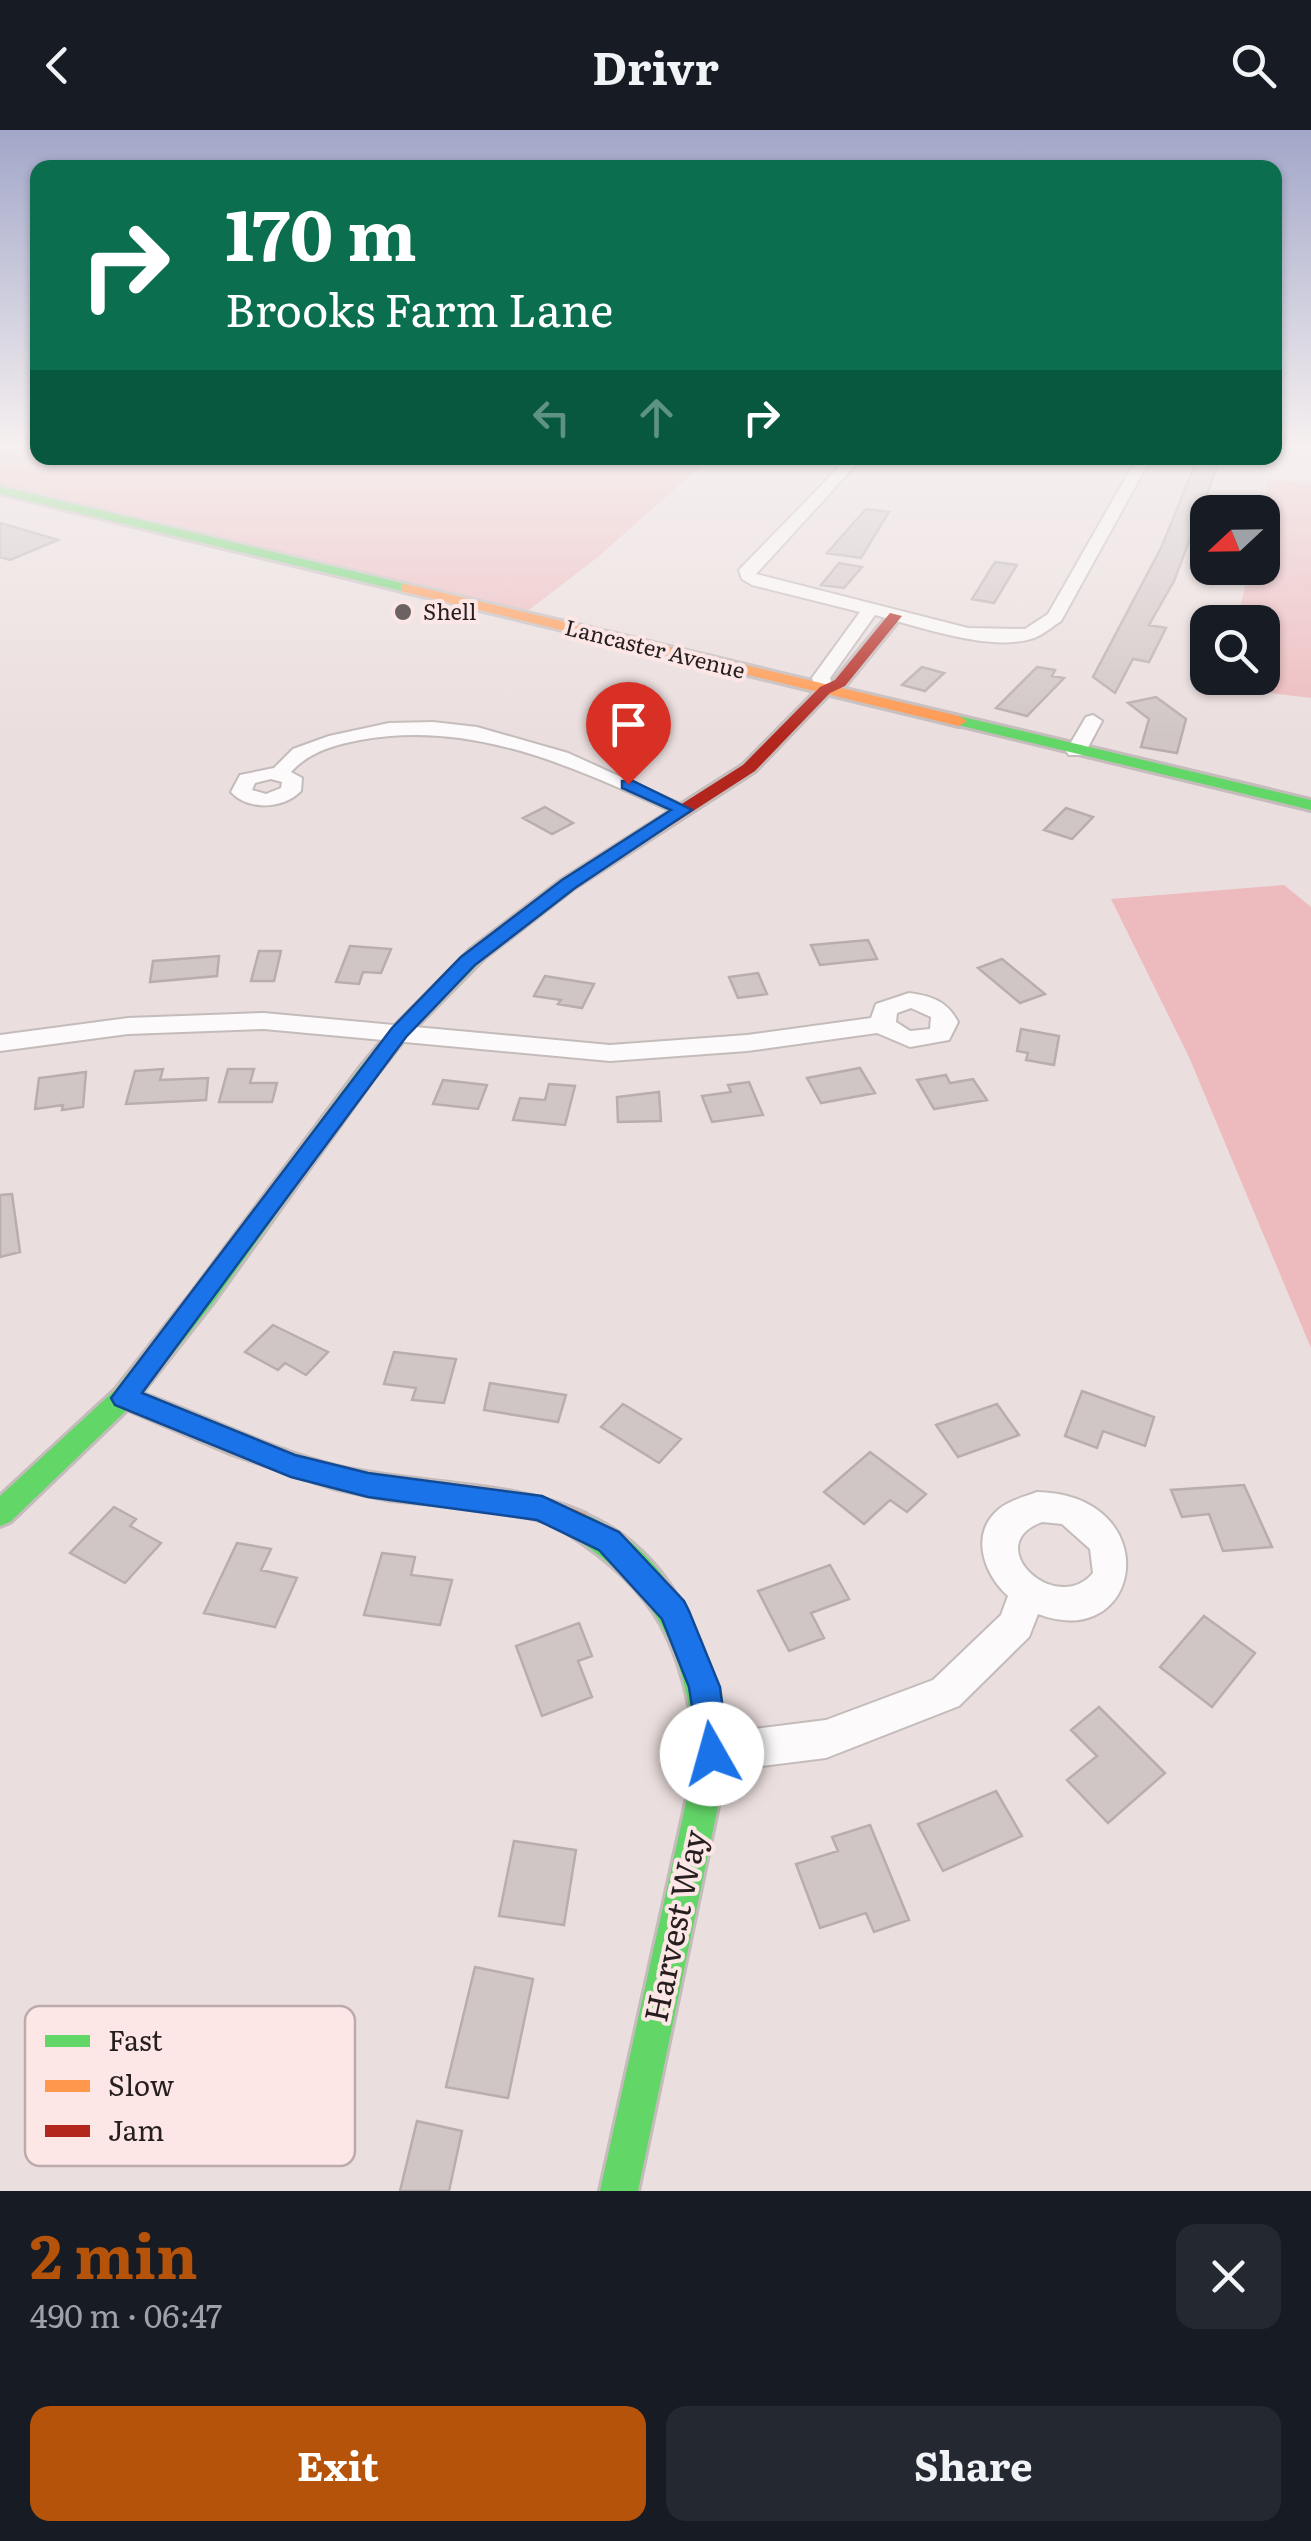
<!DOCTYPE html>
<html lang="en">
<head>
<meta charset="utf-8">
<style>
  :root { --surface:#171b24; --page:#242831; --text:#f1f3f6; --muted:#9ea1a6; --accent:#b45309 }
  body { margin:0; font-family:Literata,serif; background:var(--page); color:var(--text); height:100vh; display:flex; flex-direction:column; font-size:38px; white-space:nowrap }
  * { box-sizing:border-box; margin:0 }
  p { font-size:32px; color:var(--muted) }
  .icon { flex:none; width:55px; height:55px; fill:none; stroke:currentColor; stroke-width:2; stroke-linecap:round; stroke-linejoin:round }
  .map { position:relative; height:2061px; overflow:hidden }
  .panel { display:flex; flex-direction:column; background:var(--surface); flex:1 }
  .panel>* { flex:none }
  .hud { position:absolute; left:30px; top:30px; width:1252px; height:305px; border-radius:20px; box-shadow:0 2px 8px #0004; background:#0b6e4f; color:#fff; overflow:hidden }
  .needle { width:65px; rotate:248deg }
  .buttons { position:absolute; left:1190px; top:365px; display:grid; gap:20px }
  .buttons a { display:grid; place-items:center; width:90px; height:90px; border-radius:20px; background:var(--surface); box-shadow:0 2px 8px #0004; font-size:50px }
  .pin { position:absolute; display:grid; place-items:center; width:85px; height:85px; color:#fff; margin:-102px -42px; border-radius:50% 50% 50% 0; rotate:-45deg; box-shadow:0 0 10px #0007 }
  .pin .icon { rotate:45deg }
  .me { position:absolute; width:110px; margin:-55px; rotate:353deg; stroke-linejoin:round; filter:drop-shadow(0 0 8px #0008) }
  .turn { display:flex; align-items:center; gap:35px; height:210px; padding:0 30px; font-size:45px }
  .turn .icon { width:130px; height:130px; stroke-width:2.5 }
  .turn b { display:block; font-size:70px; line-height:85px }
  .lanes { display:flex; align-items:center; height:95px; padding:0 30px; background:#0003; justify-content:center; gap:50px; direction:ltr }
  .lanes .off { opacity:.35 }
  .round { display:grid; place-items:center; flex:none; width:105px; height:105px; border-radius:20px; background:var(--page) }
  .headline { display:flex; align-items:center; justify-content:space-between; height:170px; padding:0 30px }
  h1 { font-size:60px; font-weight:700; line-height:75px; color:var(--accent) }
  .button { display:flex; gap:20px; margin-top:auto; padding:20px 30px }
  .button a { flex:1; height:115px; border-radius:20px; background:var(--accent); color:#fff; font-size:40px; font-weight:700; line-height:115px; text-align:center }
  .button a+a { background:var(--page); color:var(--text) }
  header { display:flex; justify-content:space-between; align-items:center; height:130px; padding:0 30px; background:var(--surface); font-size:45px; font-weight:700 }
  .map>svg:first-child { display:block }
  .green { fill:#edbabd }
  .building { fill:#d1c6c6; stroke:#b8aeae; stroke-width:2.5 }
  .lines { fill:none; stroke-linecap:round; stroke-linejoin:round }
  .street-casing { stroke:#c4bbbb; stroke-width:4 }
  .fast-casing { stroke:#c4bbbb; stroke-width:6 }
  .slow-casing { stroke:#c4bbbb; stroke-width:6 }
  .jam-casing { stroke:#c4bbbb; stroke-width:6 }
  .street { fill:#fcfafa; fill-rule:evenodd }
  .fast { fill:#63d668; fill-rule:evenodd }
  .slow { fill:#ff974d; fill-rule:evenodd }
  .jam { fill:#b3261e; fill-rule:evenodd }
  .route { fill:#1a73e8; stroke:#114b97; stroke-width:2.5 }
  .poi-dot { fill:#6c6262; stroke:#fde6e6; stroke-width:4 }
  .labels { text-anchor:middle; stroke-width:8; stroke-linejoin:round; paint-order:stroke }
  .far-poi-label { font-size:22px; fill:#271f1f; stroke:#fde6e6; text-anchor:start }
  .far-street-label { font-size:22px; fill:#271f1f; stroke:#fde6e6 }
  .near-street-label { font-size:32px; fill:#271f1f; stroke:#fde6e6 }
  .key { fill:#fde6e6; stroke:#bdaaaa; stroke-width:2.5 }
  .key-label { font-size:28px; fill:#271f1f }
</style>
</head>
<body>
<header><svg class="icon" aria-label="back" viewBox="0 0 24 24"><path d="M15 5l-7 7 7 7"/></svg>Drivr<svg class="icon" aria-label="search" viewBox="0 0 24 24"><circle cx="10" cy="10" r="6"/><path d="M15 15l6 6"/></svg></header>
<div class="map">
<svg width="1311" height="2061" viewBox="0 0 1311 2061">
  <rect width="100%" height="100%" fill="#ebdede"/>
  <path class="green" d="M 0,317 L 37,317 L 38,328 L 710,328 L 598,427 L 525,483 L 0,357 Z
    M 1268,351 L 1311,353 L 1311,568 L 1223,557 L 1225,548 L 1262,548 L 1262,492 L 1237,492 L 1249,438 L 1262,438 L 1261,382 Z
    M 1284,755 L 1311,777 L 1311,1218 L 1189,927 L 1111,769 Z"/>
  <path class="building" d="M 1196,332 L 1218,335 L 1174,451 L 1149,495 L 1166,498 L 1149,532 L 1133,529 L 1115,563 L 1093,547 L 1162,416 Z
    M 866,379 L 889,382 L 861,428 L 827,423 Z
    M 0,393 L 58,410 L 10,430 L 0,427 Z
    M 995,432 L 1017,435 L 994,473 L 972,469 Z
    M 839,433 L 862,437 L 844,458 L 821,455 Z
    M 922,537 L 944,543 L 925,561 L 902,555 Z
    M 1037,537 L 1055,540 L 1052,546 L 1064,548 L 1027,586 L 996,578 Z
    M 1156,567 L 1186,589 L 1177,623 L 1141,617 L 1149,589 L 1128,573 Z
    M 545,677 L 573,693 L 552,704 L 523,688 Z
    M 1066,678 L 1093,687 L 1072,709 L 1044,700 Z
    M 868,810 L 877,829 L 820,835 L 811,815 Z
    M 350,816 L 391,819 L 381,843 L 363,842 L 359,854 L 336,852 Z
    M 259,821 L 281,821 L 274,851 L 251,851 Z
    M 219,826 L 217,846 L 150,852 L 153,831 Z
    M 1002,829 L 1045,864 L 1020,873 L 978,838 Z
    M 758,843 L 767,864 L 738,868 L 729,847 Z
    M 545,846 L 594,854 L 582,878 L 558,874 L 561,870 L 534,866 Z
    M 1021,899 L 1059,906 L 1054,935 L 1026,930 L 1028,923 L 1017,921 Z
    M 860,938 L 875,963 L 821,973 L 807,948 Z
    M 163,939 L 160,950 L 208,948 L 206,970 L 126,974 L 135,941 Z
    M 228,939 L 254,939 L 250,953 L 277,953 L 272,972 L 219,972 Z
    M 86,942 L 83,977 L 62,980 L 63,975 L 35,979 L 39,948 Z
    M 946,945 L 950,953 L 973,949 L 987,970 L 934,979 L 917,950 Z
    M 443,950 L 487,955 L 478,979 L 433,974 Z
    M 749,952 L 763,985 L 712,992 L 702,966 L 731,962 L 728,955 Z
    M 549,954 L 575,956 L 565,995 L 513,990 L 520,968 L 545,970 Z
    M 659,962 L 661,991 L 618,992 L 617,967 Z
    M 12,1064 L 20,1122 L 0,1127 L 0,1065 Z
    M 273,1195 L 328,1222 L 306,1245 L 285,1233 L 278,1240 L 245,1222 Z
    M 394,1222 L 456,1229 L 444,1273 L 412,1270 L 416,1258 L 384,1254 Z
    M 490,1253 L 566,1265 L 558,1292 L 484,1280 Z
    M 1082,1261 L 1154,1287 L 1145,1316 L 1103,1301 L 1097,1318 L 1065,1306 Z
    M 623,1274 L 681,1309 L 659,1333 L 601,1297 Z
    M 997,1274 L 1019,1305 L 958,1327 L 936,1295 Z
    M 870,1322 L 926,1364 L 907,1382 L 890,1370 L 864,1394 L 824,1362 Z
    M 1244,1355 L 1272,1417 L 1223,1421 L 1209,1384 L 1182,1387 L 1171,1360 Z
    M 114,1377 L 136,1389 L 130,1396 L 161,1413 L 125,1453 L 70,1423 Z
    M 237,1413 L 271,1419 L 261,1440 L 297,1448 L 275,1497 L 204,1483 Z
    M 382,1423 L 415,1427 L 411,1445 L 452,1450 L 440,1495 L 364,1485 Z
    M 830,1435 L 849,1469 L 811,1483 L 824,1508 L 789,1521 L 758,1461 Z
    M 1204,1486 L 1255,1523 L 1212,1577 L 1160,1537 Z
    M 579,1493 L 592,1526 L 578,1531 L 592,1567 L 542,1586 L 516,1516 Z
    M 1099,1577 L 1165,1643 L 1108,1693 L 1067,1650 L 1097,1626 L 1071,1600 Z
    M 996,1661 L 1022,1706 L 943,1741 L 918,1694 Z
    M 870,1695 L 909,1790 L 874,1802 L 866,1783 L 820,1798 L 796,1734 L 838,1721 L 832,1707 Z
    M 514,1711 L 576,1720 L 564,1795 L 499,1786 Z
    M 475,1837 L 533,1849 L 508,1968 L 446,1957 Z
    M 417,1991 L 462,2001 L 449,2061 L 400,2061 Z"/>
  <g class="lines">
    <g class="street-casing">
      <path id="street" d="M 848,328 L 862,328 L 756,444 L 968,498 L 1025,499 L 1048,484 L 1137,328 L 1151,328 L 1061,491 C 1053,496 1043,505 1034,508 C 991,523 918,496 875,485 L 830,548 L 834,560 L 825,566 L 818,564 L 812,548 L 860,482 L 752,455 L 742,449 L 739,440 Z
        M 1093,585 L 1102,591 L 1086,621 L 1083,625 L 1069,625 L 1066,621 L 1086,587 Z
        M 433,592 L 477,597 L 568,623 L 694,680 L 684,686 L 677,684 C 576,638 474,589 360,610 C 334,615 309,622 291,642 L 302,648 L 301,661 C 283,679 249,681 231,662 L 240,645 L 274,638 L 293,619 L 329,606 L 389,593 ZM 271,649 L 282,652 L 281,658 L 266,664 L 252,660 L 255,653 Z
        M 909,863 C 932,866 947,871 958,892 L 949,910 L 910,917 L 877,903 L 747,921 L 610,931 L 264,899 L 128,904 L 0,921 L 0,905 L 128,888 L 264,883 L 610,915 L 747,905 L 871,888 L 876,874 ZM 911,878 L 931,887 L 930,899 L 910,901 L 896,892 L 897,883 Z
        M 1037,1362 C 1167,1365 1144,1524 1038,1484 L 1029,1507 L 959,1576 L 826,1628 L 713,1642 L 699,1636 L 694,1623 L 699,1610 L 713,1604 L 826,1590 L 933,1550 L 1001,1485 L 1008,1466 C 984,1444 969,1404 999,1379 C 1008,1371 1026,1366 1037,1362 ZM 1042,1392 L 1062,1394 L 1090,1419 L 1093,1443 C 1056,1487 979,1415 1042,1392 Z"/>
    </g>
    <g class="fast-casing">
      <path id="fast" d="M 0,356 L 406,454 L 413,458 L 406,462 L 0,364 Z
        M 959,586 L 1311,670 L 1311,680 L 954,594 L 951,591 Z
        M 477,818 L 487,824 L 484,828 L 406,907 L 373,949 L 212,1174 L 133,1274 L 10,1392 L 0,1396 L 0,1366 L 115,1260 L 194,1160 L 359,939 L 392,899 L 470,820 Z
        M 576,1381 C 677,1417 714,1528 729,1623 L 638,2061 L 600,2061 L 697,1623 C 682,1514 660,1463 566,1402 L 562,1393 L 566,1384 Z"/>
    </g>
    <g class="slow-casing">
      <path id="slow" d="M 406,454 L 959,586 L 967,591 L 959,596 L 401,461 L 401,455 Z
        M 124,1257 C 197,1281 264,1319 339,1337 C 422,1356 506,1349 586,1384 L 590,1393 L 586,1402 L 576,1405 L 544,1391 L 498,1380 L 390,1370 L 333,1358 L 232,1324 L 115,1274 L 111,1267 L 115,1260 Z"/>
    </g>
    <g class="jam-casing">
      <path id="jam" d="M 890,483 L 902,486 L 845,556 L 830,563 L 755,641 L 574,758 L 484,828 L 470,828 L 467,824 L 470,820 L 562,750 L 743,635 L 820,557 L 835,550 Z"/>
    </g>
    <use href="#street" class="street"/>
    <use href="#fast" class="fast"/>
    <use href="#slow" class="slow"/>
    <use href="#jam" class="jam"/>
  </g>
  <linearGradient id="sky" x2="0" y2="1"><stop stop-color="#a2a7c9"/><stop offset="0.52" stop-color="#f6f0f0"/><stop offset="1" stop-color="#f6f0f0" stop-opacity="0"/></linearGradient>
  <rect width="1311" height="606" fill="url(#sky)"/>
  <path class="route" d="M 622,651 L 633,651 L 692,680 L 575,758 L 475,835 L 406,907 L 142,1263 L 295,1325 L 368,1343 L 542,1366 L 619,1402 L 684,1471 L 689,1481 L 720,1557 L 729,1624 L 724,1635 L 712,1639 L 701,1635 L 689,1557 L 662,1489 L 599,1420 L 537,1390 L 368,1367 L 291,1347 L 115,1275 L 111,1268 L 392,898 L 461,827 L 562,750 L 671,680 L 622,658 Z"/>
  <circle class="poi-dot" cx="403" cy="482" r="10"/>
  <g class="labels">
    <g class="far-poi-label">
      <text x="423" y="490">Shell</text>
    </g>
    <g class="far-street-label">
      <text transform="translate(655 519) rotate(14)" y="8">Lancaster Avenue</text>
    </g>
    <g class="near-street-label">
      <text transform="translate(676 1796) rotate(-78)" y="11">Harvest Way</text>
    </g>
  </g>
  <rect x="25" y="1876" width="330" height="160" rx="15" class="key"/>
  <rect x="45" y="1905" width="45" height="12" fill="#63d668"/>
  <rect x="45" y="1950" width="45" height="12" fill="#ff974d"/>
  <rect x="45" y="1995" width="45" height="12" fill="#b3261e"/>
  <g class="key-label">
    <text x="108" y="1921">Fast</text>
    <text x="108" y="1966">Slow</text>
    <text x="108" y="2011">Jam</text>
  </g>
</svg>
<div class="buttons">
<a><svg class="needle" viewBox="-14 -14 28 28"><path d="M0-13l5 13h-10z" fill="#e53935"/><path d="M0 13l5-13h-10z" fill="#9ea1a6"/></svg></a>
<a><svg class="icon" aria-label="search" viewBox="0 0 24 24"><circle cx="10" cy="10" r="6"/><path d="M15 15l6 6"/></svg></a>
</div>
<div class="pin" style="left:628px;top:654px;background:#d93025"><svg class="icon" aria-label="arrive" viewBox="0 0 24 24"><path d="M6 21V4h12l-3 4 3 4H6"/></svg></div>
<svg class="me" style="left:712px;top:1624px" viewBox="-20 -20 40 40"><circle r="19" fill="#fff"/><path d="M0-13L10 11 0 6-10 11z" fill="#1a73e8"/></svg>
<div class="hud">
<div class="turn"><svg class="icon" aria-label="right" viewBox="0 0 24 24"><path d="M7 20v-9h11M14 6l5 5-5 5"/></svg><div><b>170 m</b>Brooks Farm Lane</div></div>
<div class="lanes"><svg class="icon off" aria-label="left" viewBox="0 0 24 24"><path d="M17 20v-9H6M10 6l-5 5 5 5"/></svg><svg class="icon off" aria-label="ahead" viewBox="0 0 24 24"><path d="M12 20V5M6 11l6-6 6 6"/></svg><svg class="icon" aria-label="right" viewBox="0 0 24 24"><path d="M7 20v-9h11M14 6l5 5-5 5"/></svg></div>
</div>
</div>
<section class="panel">
<div class="headline"><div><h1>2 min</h1><p>490 m · 06:47</p></div><a class="round"><svg class="icon" aria-label="close" viewBox="0 0 24 24"><path d="M6 6l12 12M18 6L6 18"/></svg></a></div>
<div class="button"><a>Exit</a><a>Share</a></div>
</section>
</body>
</html>
